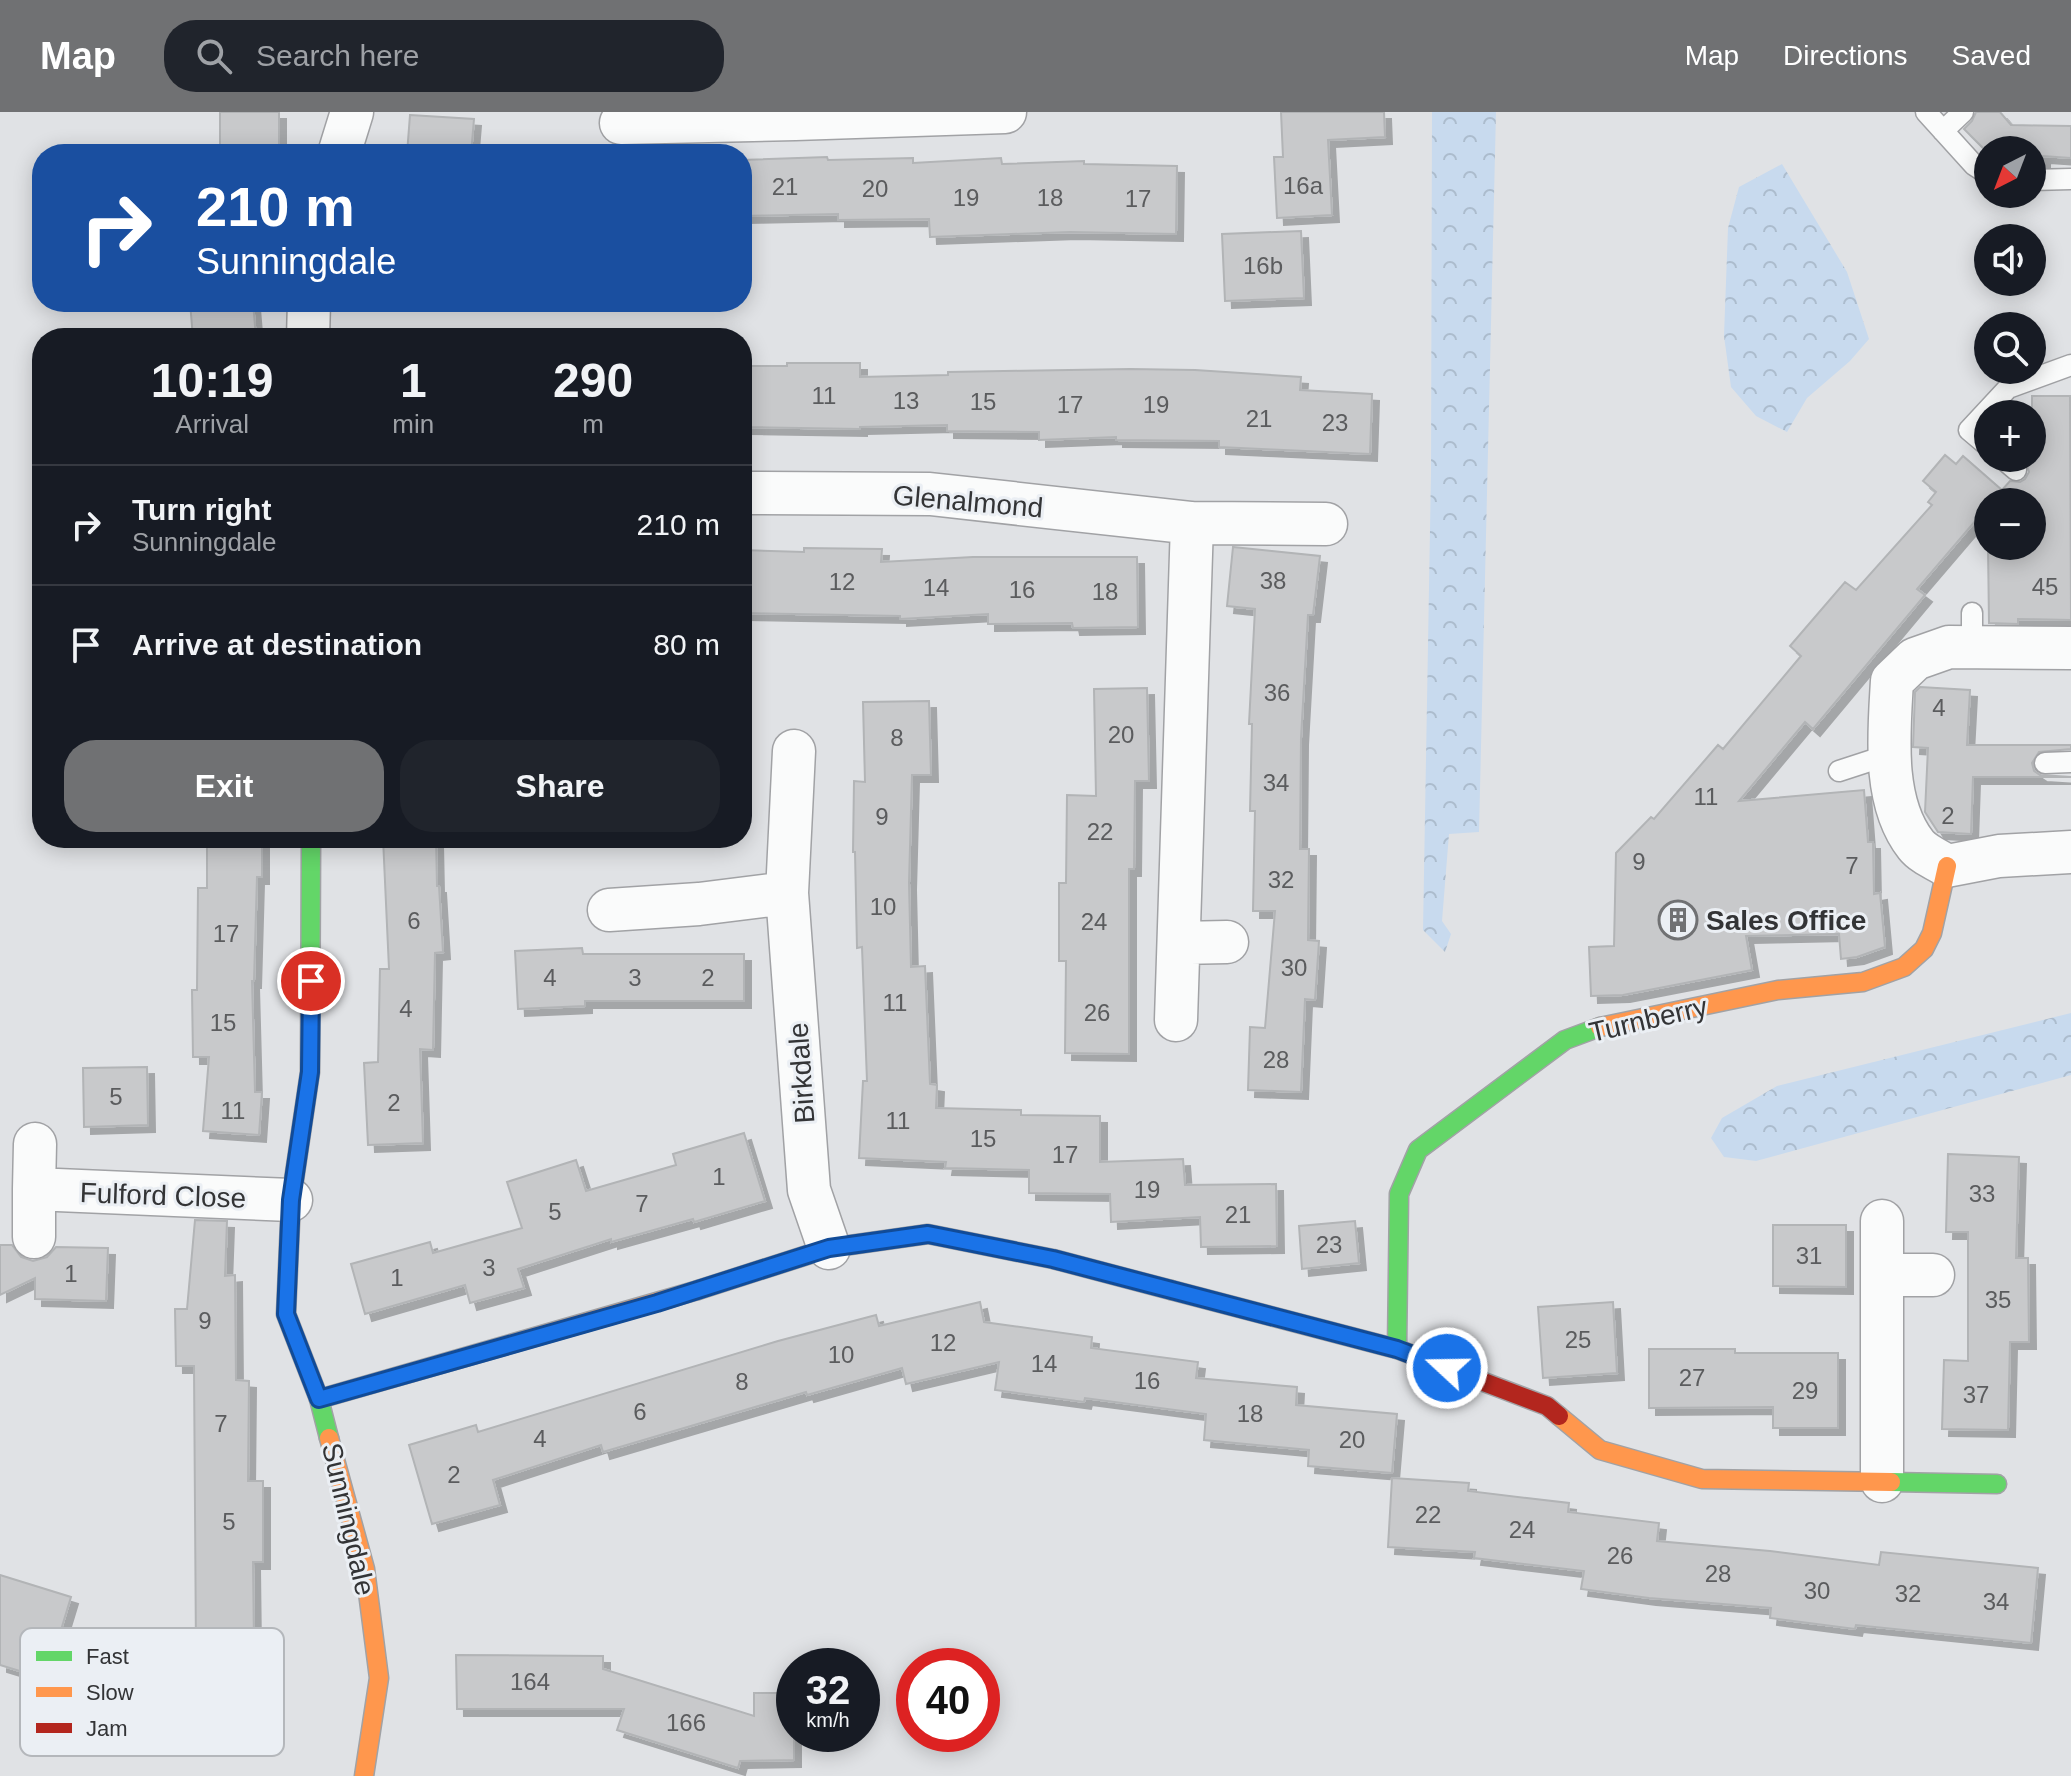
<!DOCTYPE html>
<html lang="en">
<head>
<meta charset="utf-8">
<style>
  :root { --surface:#171b24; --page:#20242c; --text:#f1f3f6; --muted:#9ea1a6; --line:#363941; --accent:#707173 }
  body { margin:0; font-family:Helvetica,sans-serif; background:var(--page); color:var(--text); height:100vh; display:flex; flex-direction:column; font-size:30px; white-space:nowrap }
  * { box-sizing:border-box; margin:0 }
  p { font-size:26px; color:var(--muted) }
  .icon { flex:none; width:44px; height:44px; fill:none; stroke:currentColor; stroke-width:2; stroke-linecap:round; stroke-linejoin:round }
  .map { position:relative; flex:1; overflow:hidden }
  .details { position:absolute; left:32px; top:216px; width:720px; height:520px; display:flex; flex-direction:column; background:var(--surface); border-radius:32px; box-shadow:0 4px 20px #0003 }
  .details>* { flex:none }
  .hud { position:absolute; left:32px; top:32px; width:720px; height:168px; border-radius:32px; box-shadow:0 4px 20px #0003; background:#1a4fa0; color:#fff; overflow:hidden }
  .needle { width:52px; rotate:222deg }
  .controls { position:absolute; left:1974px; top:24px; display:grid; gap:16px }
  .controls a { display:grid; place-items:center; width:72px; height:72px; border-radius:50%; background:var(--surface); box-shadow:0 4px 20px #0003; font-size:40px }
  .speed { position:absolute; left:776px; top:1536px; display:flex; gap:16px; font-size:40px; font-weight:700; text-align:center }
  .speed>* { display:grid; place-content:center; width:104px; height:104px; border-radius:50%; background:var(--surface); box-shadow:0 4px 20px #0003; line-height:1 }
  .speed small { font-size:20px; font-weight:400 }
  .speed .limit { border:12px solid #d22; background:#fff; color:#111 }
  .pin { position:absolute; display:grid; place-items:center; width:68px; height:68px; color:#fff; margin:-34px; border:4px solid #fff; border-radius:50%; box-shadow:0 2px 8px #0007 }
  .me { position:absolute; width:88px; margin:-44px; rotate:291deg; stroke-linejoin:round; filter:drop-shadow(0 0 6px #0008) }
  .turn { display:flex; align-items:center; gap:28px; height:168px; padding:0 32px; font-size:36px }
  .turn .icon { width:104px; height:104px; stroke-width:2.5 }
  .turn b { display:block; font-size:56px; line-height:68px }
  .eta { display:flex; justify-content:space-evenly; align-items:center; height:136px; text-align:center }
  .eta b { font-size:48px; font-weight:600; line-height:56px }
  .action { display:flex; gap:16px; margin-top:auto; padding:16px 32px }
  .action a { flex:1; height:92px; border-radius:32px; background:var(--accent); color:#fff; font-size:32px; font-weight:600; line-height:92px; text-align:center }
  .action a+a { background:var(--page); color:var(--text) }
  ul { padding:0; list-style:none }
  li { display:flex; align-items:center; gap:24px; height:120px; padding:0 32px; border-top:2px solid var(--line) }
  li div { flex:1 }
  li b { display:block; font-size:30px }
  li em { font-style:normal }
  header { display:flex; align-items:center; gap:48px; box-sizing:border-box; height:112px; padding:0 40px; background:var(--accent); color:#fff }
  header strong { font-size:38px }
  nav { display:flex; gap:44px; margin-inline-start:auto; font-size:28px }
  .search { width:560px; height:72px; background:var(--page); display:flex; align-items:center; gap:20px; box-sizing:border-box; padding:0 28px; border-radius:32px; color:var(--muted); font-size:30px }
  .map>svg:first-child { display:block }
  .forest { fill:url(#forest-crowns) }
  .building { fill:#c8c9cb; stroke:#b2b4b6; stroke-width:2; filter:url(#shadow) }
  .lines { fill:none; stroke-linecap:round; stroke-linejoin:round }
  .lane-casing { stroke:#a1a2a5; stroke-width:23 }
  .street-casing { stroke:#a1a2a5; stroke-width:45 }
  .fast-casing { stroke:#a1a2a5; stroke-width:21 }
  .slow-casing { stroke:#a1a2a5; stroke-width:21 }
  .jam-casing { stroke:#a1a2a5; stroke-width:21 }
  .lane { stroke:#fafbfb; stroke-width:20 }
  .street { stroke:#fafbfb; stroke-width:42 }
  .fast { stroke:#63d668; stroke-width:18 }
  .slow { stroke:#ff974d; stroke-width:18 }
  .jam { stroke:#b3261e; stroke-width:18 }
  .route-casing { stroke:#114b97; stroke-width:20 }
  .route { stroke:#1a73e8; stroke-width:14 }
  .labels { text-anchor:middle; stroke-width:6; stroke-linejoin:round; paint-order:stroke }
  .number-label { font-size:24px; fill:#5b5c5e }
  .street-label { font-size:28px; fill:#333436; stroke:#ebeff4 }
  .poi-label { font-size:28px; font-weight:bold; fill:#333436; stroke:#ebeff4; text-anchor:start }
  .key { fill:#ebeff4; stroke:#b4b7bb; stroke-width:2 }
  .key-label { font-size:22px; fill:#333436 }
</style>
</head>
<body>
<header>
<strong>Map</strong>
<div class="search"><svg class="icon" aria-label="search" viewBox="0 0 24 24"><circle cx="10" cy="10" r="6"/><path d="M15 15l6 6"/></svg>Search here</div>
<nav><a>Map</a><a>Directions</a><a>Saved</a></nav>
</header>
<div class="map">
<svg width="2071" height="1664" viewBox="0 0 2071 1664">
  <defs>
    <pattern id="forest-crowns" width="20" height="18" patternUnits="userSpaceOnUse" patternTransform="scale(2)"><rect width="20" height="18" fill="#c8daee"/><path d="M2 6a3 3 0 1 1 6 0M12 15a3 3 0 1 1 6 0" fill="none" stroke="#acbccd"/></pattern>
    <filter id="shadow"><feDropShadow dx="7" dy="7" stdDeviation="0" flood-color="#0004"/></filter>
  </defs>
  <rect width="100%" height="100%" fill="#e0e2e5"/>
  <path class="forest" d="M 1432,0 L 1496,0 L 1479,720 L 1449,722 L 1442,809 L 1451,822 L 1445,840 L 1423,818 L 1431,361 Z
    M 1782,52 L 1847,160 L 1869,227 L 1850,249 L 1807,286 L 1787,320 L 1756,304 L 1731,275 L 1724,224 L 1728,116 L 1739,75 Z
    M 2071,901 L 2071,963 L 1756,1049 L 1724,1045 L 1711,1026 L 1722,1006 L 1777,974 Z"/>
  <path class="building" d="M 220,0 L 279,0 L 279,42 L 220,42 Z
    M 1281,0 L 1384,0 L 1385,25 L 1328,28 L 1332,103 L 1277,106 L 1274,45 L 1283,45 Z
    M 1976,0 L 2000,0 L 2011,13 L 2071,14 L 2071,46 L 2043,44 L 2043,49 L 2032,50 L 2032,38 L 1988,38 L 1988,41 L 1964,17 L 1972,9 Z
    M 410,3 L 474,7 L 471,42 L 407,42 Z
    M 827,45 L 828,48 L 913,46 L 913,51 L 1001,46 L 1002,52 L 1084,49 L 1084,52 L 1177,54 L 1176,122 L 1070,120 L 930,125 L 929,107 L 838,108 L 838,102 L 742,104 L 742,48 Z
    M 1301,119 L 1304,186 L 1225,189 L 1222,122 Z
    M 190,190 L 253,190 L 256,226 L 193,226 Z
    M 787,251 L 860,251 L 860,265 L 948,263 L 948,260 L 1130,257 L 1195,258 L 1301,265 L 1300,278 L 1372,282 L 1370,342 L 1219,335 L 1219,329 L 1116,328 L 1116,325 L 1039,328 L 1039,320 L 947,319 L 947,313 L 860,315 L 860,317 L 742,315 L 742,254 L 787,254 Z
    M 2032,284 L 2070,284 L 2071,508 L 2018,507 L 2018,512 L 1989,511 L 1988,434 L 2032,434 L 2032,390 L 1988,390 L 1988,428 L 1988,394 L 1917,477 L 1925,483 L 1813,617 L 1805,610 L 1739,689 L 1864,678 L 1868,730 L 1873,730 L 1874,782 L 1880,781 L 1885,835 L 1857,845 L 1841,847 L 1839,822 L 1746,824 L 1752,858 L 1623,883 L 1591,884 L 1589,835 L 1614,834 L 1616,741 L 1651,705 L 1654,707 L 1718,633 L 1723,637 L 1801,544 L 1790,534 L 1845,470 L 1856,478 L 1932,393 L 1928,390 L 1936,380 L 1923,369 L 1945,343 L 1956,352 L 1963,344 L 2002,378 L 2010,369 L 2020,370 L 2025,367 L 2029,360 L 2026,351 L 2032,346 Z
    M 1233,435 L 1320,444 L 1313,503 L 1308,503 L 1301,626 L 1300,737 L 1309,737 L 1308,828 L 1319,829 L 1315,888 L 1305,887 L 1301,980 L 1248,978 L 1250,915 L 1265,916 L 1275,799 L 1253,799 L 1255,699 L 1250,699 L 1252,612 L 1249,612 L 1255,497 L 1227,494 Z
    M 804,436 L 882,437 L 881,450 L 973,445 L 1137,445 L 1138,515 L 1073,516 L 1072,511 L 988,512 L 988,502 L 900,507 L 900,504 L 742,501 L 742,438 L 804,440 Z
    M 1920,575 L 1970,578 L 1967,633 L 2071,633 L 2071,637 L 2039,640 L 2032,651 L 2034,659 L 2040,663 L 2071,665 L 1973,665 L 1971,722 L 1938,720 L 1925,700 L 1928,636 L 1913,635 L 1915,580 Z
    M 1147,576 L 1149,669 L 1135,669 L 1134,757 L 1129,757 L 1129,942 L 1065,941 L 1066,849 L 1059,849 L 1059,771 L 1066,771 L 1067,683 L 1096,684 L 1094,577 Z
    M 929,589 L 931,663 L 912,663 L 909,771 L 911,855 L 925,854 L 930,972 L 937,973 L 936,996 L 1021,998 L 1021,1003 L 1100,1004 L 1100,1050 L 1183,1047 L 1185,1073 L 1276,1072 L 1277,1134 L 1201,1135 L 1200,1105 L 1111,1110 L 1110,1082 L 1029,1081 L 1029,1058 L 945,1056 L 946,1050 L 859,1046 L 863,969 L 867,969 L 862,835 L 857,836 L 855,740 L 853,740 L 854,669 L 865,670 L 863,590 Z
    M 207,726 L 262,726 L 262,765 L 257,765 L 254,869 L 252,869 L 255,980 L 262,980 L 259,1023 L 203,1019 L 209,945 L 193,945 L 192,878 L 197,878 L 198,776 L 207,776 Z
    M 383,726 L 436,726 L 437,774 L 439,774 L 443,840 L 435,841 L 433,938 L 420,937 L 423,1031 L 368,1033 L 364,951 L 378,950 L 380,857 L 389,857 Z
    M 582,836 L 583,842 L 744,842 L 744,889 L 585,889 L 585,894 L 518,897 L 515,839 Z
    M 147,955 L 148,1013 L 84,1015 L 83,956 Z
    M 744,1021 L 765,1089 L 694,1110 L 693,1107 L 611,1130 L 611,1127 L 518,1157 L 524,1176 L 470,1191 L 465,1173 L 365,1202 L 351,1152 L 430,1130 L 433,1141 L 522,1116 L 507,1070 L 576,1048 L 586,1079 L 676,1053 L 673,1042 Z
    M 1948,1042 L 2019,1045 L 2016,1146 L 2028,1146 L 2029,1230 L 2010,1230 L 2008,1318 L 1942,1317 L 1944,1248 L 1968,1249 L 1968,1120 L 1946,1120 Z
    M 195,1108 L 227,1109 L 225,1164 L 235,1163 L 236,1268 L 249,1269 L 248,1369 L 263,1369 L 263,1450 L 253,1450 L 255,1613 L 153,1614 L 152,1541 L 196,1541 L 194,1254 L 176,1254 L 175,1197 L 187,1197 Z
    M 1355,1109 L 1359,1151 L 1302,1157 L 1299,1114 Z
    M 1773,1113 L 1846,1113 L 1846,1175 L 1773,1174 Z
    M 0,1133 L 12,1133 L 21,1145 L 33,1149 L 47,1145 L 56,1135 L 108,1136 L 106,1189 L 35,1187 L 35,1166 L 0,1183 Z
    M 980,1190 L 984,1210 L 1092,1225 L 1091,1236 L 1198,1250 L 1196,1266 L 1297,1275 L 1296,1293 L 1397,1302 L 1392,1361 L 1308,1354 L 1309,1338 L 1204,1328 L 1206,1302 L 1085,1286 L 1084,1290 L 995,1278 L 999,1250 L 906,1272 L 902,1256 L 807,1283 L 806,1280 L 603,1340 L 601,1333 L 493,1368 L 500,1393 L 432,1412 L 409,1333 L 476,1313 L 478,1320 L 778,1229 L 876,1203 L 879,1214 Z
    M 1613,1190 L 1617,1261 L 1543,1266 L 1538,1195 Z
    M 1649,1237 L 1735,1237 L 1735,1241 L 1838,1241 L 1838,1316 L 1773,1316 L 1773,1295 L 1649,1296 Z
    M 1392,1366 L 1469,1371 L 1468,1379 L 1569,1391 L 1568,1400 L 1659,1411 L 1657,1429 L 1770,1439 L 1879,1453 L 1881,1440 L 2038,1456 L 2031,1531 L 1856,1513 L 1855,1517 L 1770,1506 L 1771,1496 L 1649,1486 L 1581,1477 L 1584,1459 L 1474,1446 L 1475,1440 L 1388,1435 Z
    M 0,1463 L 71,1485 L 46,1567 L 0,1553 Z
    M 456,1543 L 603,1544 L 603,1557 L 754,1604 L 754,1581 L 794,1581 L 794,1648 L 740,1649 L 738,1656 L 617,1618 L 624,1597 L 457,1597 Z"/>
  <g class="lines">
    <g class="lane-casing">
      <path id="lane" d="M 1926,0 L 1974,53 L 1988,62
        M 1943,19 L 1963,0
        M 2032,68 L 2071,67
        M 1988,334 L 1969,318 L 2008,276 L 2071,253
        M 2002,346 L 2016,358
        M 1972,535 L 1972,501
        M 2045,651 L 2071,650
        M 1839,659 L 1888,643"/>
    </g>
    <g class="street-casing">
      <path id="street" d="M 795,7 L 1005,0
        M 621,11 L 795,7 L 795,0
        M 339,42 L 352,0
        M 308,226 L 309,190
        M 742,381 L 930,382 L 1192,411 L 1326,412
        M 2071,536 L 1949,535 L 1915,547 L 1892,569 C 1889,621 1882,690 1916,733 C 1923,742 1938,748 1947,754 L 1999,744 L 2071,740
        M 794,639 L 787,781 L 809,1078 L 829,1136
        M 609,798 L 699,792 L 787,781
        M 1179,831 L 1227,830
        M 1176,908 L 1192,411
        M 34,1077 L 35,1032
        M 1882,1109 L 1882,1369
        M 34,1125 L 34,1077 L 291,1088
        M 1882,1163 L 1933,1163"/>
    </g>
    <g class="fast-casing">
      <path id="fast" d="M 311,726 L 310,960 L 291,1088 L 286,1202 L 319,1287 L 329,1326
        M 698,1178 L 829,1136 L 928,1122 L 1053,1147 L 1171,1178
        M 1397,1237 L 1399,1082 L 1418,1038 L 1565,928 L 1600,915
        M 1891,1370 L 1997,1372"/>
    </g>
    <g class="slow-casing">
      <path id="slow" d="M 1600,915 L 1778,878 L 1863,870 L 1904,855 L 1924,837 L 1932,821 L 1947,754
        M 319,1287 L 698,1178
        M 1559,1304 L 1600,1338 L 1702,1367 L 1891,1370
        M 329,1326 L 365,1457 L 379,1566 L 364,1664"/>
    </g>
    <g class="jam-casing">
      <path id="jam" d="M 1171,1178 L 1397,1237 L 1547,1294 L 1559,1304"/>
    </g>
    <use href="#lane" class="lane"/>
    <use href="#street" class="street"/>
    <use href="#fast" class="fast"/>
    <use href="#slow" class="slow"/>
    <use href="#jam" class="jam"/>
  </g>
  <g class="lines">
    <g class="route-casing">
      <path id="route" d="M 311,869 L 310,960 L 291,1088 L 286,1202 L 319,1287 L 657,1191 L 829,1136 L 928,1122 L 1053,1147 L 1397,1237 L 1447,1256"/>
    </g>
    <use href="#route" class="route"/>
  </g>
  <defs>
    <g id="building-ring" transform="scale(2)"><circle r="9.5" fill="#ebeff4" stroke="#707173" stroke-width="1.5"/><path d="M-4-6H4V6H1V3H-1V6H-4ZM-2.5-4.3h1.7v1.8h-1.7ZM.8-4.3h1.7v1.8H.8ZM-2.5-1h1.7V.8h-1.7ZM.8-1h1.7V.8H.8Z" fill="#707173"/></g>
  </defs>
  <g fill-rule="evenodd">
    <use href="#building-ring" x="1678" y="808"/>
  </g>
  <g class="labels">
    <g class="number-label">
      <text x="1303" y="82">16a</text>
      <text x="785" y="83">21</text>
      <text x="875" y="85">20</text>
      <text x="966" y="94">19</text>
      <text x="1050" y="94">18</text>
      <text x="1138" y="95">17</text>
      <text x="1263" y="162">16b</text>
      <text x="824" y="292">11</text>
      <text x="906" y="297">13</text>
      <text x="983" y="298">15</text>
      <text x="1070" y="301">17</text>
      <text x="1156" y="301">19</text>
      <text x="1259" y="315">21</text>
      <text x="1335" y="319">23</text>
      <text x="1273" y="477">38</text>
      <text x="842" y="478">12</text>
      <text x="2045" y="483">45</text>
      <text x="936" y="484">14</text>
      <text x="1022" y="486">16</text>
      <text x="1105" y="488">18</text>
      <text x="1277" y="589">36</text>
      <text x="1939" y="604">4</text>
      <text x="1121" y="631">20</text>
      <text x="897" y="634">8</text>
      <text x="1276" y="679">34</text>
      <text x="1706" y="693">11</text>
      <text x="1948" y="712">2</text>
      <text x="882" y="713">9</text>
      <text x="1100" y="728">22</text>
      <text x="1639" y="758">9</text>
      <text x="1852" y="762">7</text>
      <text x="1281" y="776">32</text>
      <text x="883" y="803">10</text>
      <text x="414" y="817">6</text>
      <text x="1094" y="818">24</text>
      <text x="226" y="830">17</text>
      <text x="1294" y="864">30</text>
      <text x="550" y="874">4</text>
      <text x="635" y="874">3</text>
      <text x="708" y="874">2</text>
      <text x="895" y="899">11</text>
      <text x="406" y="905">4</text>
      <text x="1097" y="909">26</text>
      <text x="223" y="919">15</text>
      <text x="1276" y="956">28</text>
      <text x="116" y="993">5</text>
      <text x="394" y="999">2</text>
      <text x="233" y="1007">11</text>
      <text x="898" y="1017">11</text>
      <text x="983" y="1035">15</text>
      <text x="1065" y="1051">17</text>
      <text x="719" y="1073">1</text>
      <text x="1147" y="1086">19</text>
      <text x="1982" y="1090">33</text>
      <text x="642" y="1100">7</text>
      <text x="555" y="1108">5</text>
      <text x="1238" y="1111">21</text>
      <text x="1329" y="1141">23</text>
      <text x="1809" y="1152">31</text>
      <text x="489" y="1164">3</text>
      <text x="71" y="1170">1</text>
      <text x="397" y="1174">1</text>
      <text x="1998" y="1196">35</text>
      <text x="205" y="1217">9</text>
      <text x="1578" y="1236">25</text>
      <text x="943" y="1239">12</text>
      <text x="841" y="1251">10</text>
      <text x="1044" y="1260">14</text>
      <text x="1692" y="1274">27</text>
      <text x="1147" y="1277">16</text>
      <text x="742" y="1278">8</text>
      <text x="1805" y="1287">29</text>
      <text x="1976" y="1291">37</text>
      <text x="640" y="1308">6</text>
      <text x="1250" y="1310">18</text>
      <text x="221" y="1320">7</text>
      <text x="540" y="1335">4</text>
      <text x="1352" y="1336">20</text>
      <text x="454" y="1371">2</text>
      <text x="1428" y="1411">22</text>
      <text x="229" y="1418">5</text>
      <text x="1522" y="1426">24</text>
      <text x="1620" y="1452">26</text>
      <text x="1718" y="1470">28</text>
      <text x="1817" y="1487">30</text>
      <text x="1908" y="1490">32</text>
      <text x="1996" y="1498">34</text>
      <text x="530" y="1578">164</text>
      <text x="686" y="1619">166</text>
    </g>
    <g class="street-label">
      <text transform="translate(968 389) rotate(5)" y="10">Glenalmond</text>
      <text transform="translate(1648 907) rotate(-13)" y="10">Turnberry</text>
      <text transform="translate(801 961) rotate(-94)" y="10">Birkdale</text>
      <text transform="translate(163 1083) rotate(2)" y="10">Fulford Close</text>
      <text transform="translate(349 1407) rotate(77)" y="10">Sunningdale</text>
    </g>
    <g class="poi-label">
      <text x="1706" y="818">Sales Office</text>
    </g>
  </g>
  <rect x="20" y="1516" width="264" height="128" rx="12" class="key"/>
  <rect x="36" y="1539" width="36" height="10" fill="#63d668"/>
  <rect x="36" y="1575" width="36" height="10" fill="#ff974d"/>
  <rect x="36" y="1611" width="36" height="10" fill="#b3261e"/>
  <g class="key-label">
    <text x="86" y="1552">Fast</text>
    <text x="86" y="1588">Slow</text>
    <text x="86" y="1624">Jam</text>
  </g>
</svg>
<div class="controls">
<a><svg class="needle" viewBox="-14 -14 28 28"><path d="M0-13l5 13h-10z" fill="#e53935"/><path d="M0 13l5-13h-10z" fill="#9ea1a6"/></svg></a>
<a><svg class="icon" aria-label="sound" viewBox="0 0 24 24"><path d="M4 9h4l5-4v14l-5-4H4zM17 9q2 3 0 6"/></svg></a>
<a><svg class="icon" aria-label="search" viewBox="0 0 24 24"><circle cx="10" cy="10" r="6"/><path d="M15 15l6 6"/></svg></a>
<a>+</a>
<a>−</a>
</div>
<div class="speed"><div>32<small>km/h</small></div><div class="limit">40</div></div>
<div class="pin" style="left:311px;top:869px;background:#d93025"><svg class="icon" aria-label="arrive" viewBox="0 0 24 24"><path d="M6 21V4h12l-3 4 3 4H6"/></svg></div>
<svg class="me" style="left:1447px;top:1256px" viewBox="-20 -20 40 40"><circle r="17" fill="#1a73e8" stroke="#fff" stroke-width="3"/><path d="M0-11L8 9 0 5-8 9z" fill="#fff"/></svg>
<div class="hud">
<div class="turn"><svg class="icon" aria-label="right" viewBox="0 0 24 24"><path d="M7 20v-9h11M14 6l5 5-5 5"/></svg><div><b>210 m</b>Sunningdale</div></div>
</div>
<section class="details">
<div class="eta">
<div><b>10:19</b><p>Arrival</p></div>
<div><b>1</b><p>min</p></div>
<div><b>290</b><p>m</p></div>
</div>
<ul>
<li><svg class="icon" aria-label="right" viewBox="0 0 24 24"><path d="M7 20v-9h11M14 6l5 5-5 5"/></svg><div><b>Turn right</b><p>Sunningdale</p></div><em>210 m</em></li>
<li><svg class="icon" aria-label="arrive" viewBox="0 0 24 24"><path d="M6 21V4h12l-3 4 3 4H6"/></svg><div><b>Arrive at destination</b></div><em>80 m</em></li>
</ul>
<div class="action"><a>Exit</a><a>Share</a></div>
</section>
</div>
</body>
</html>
